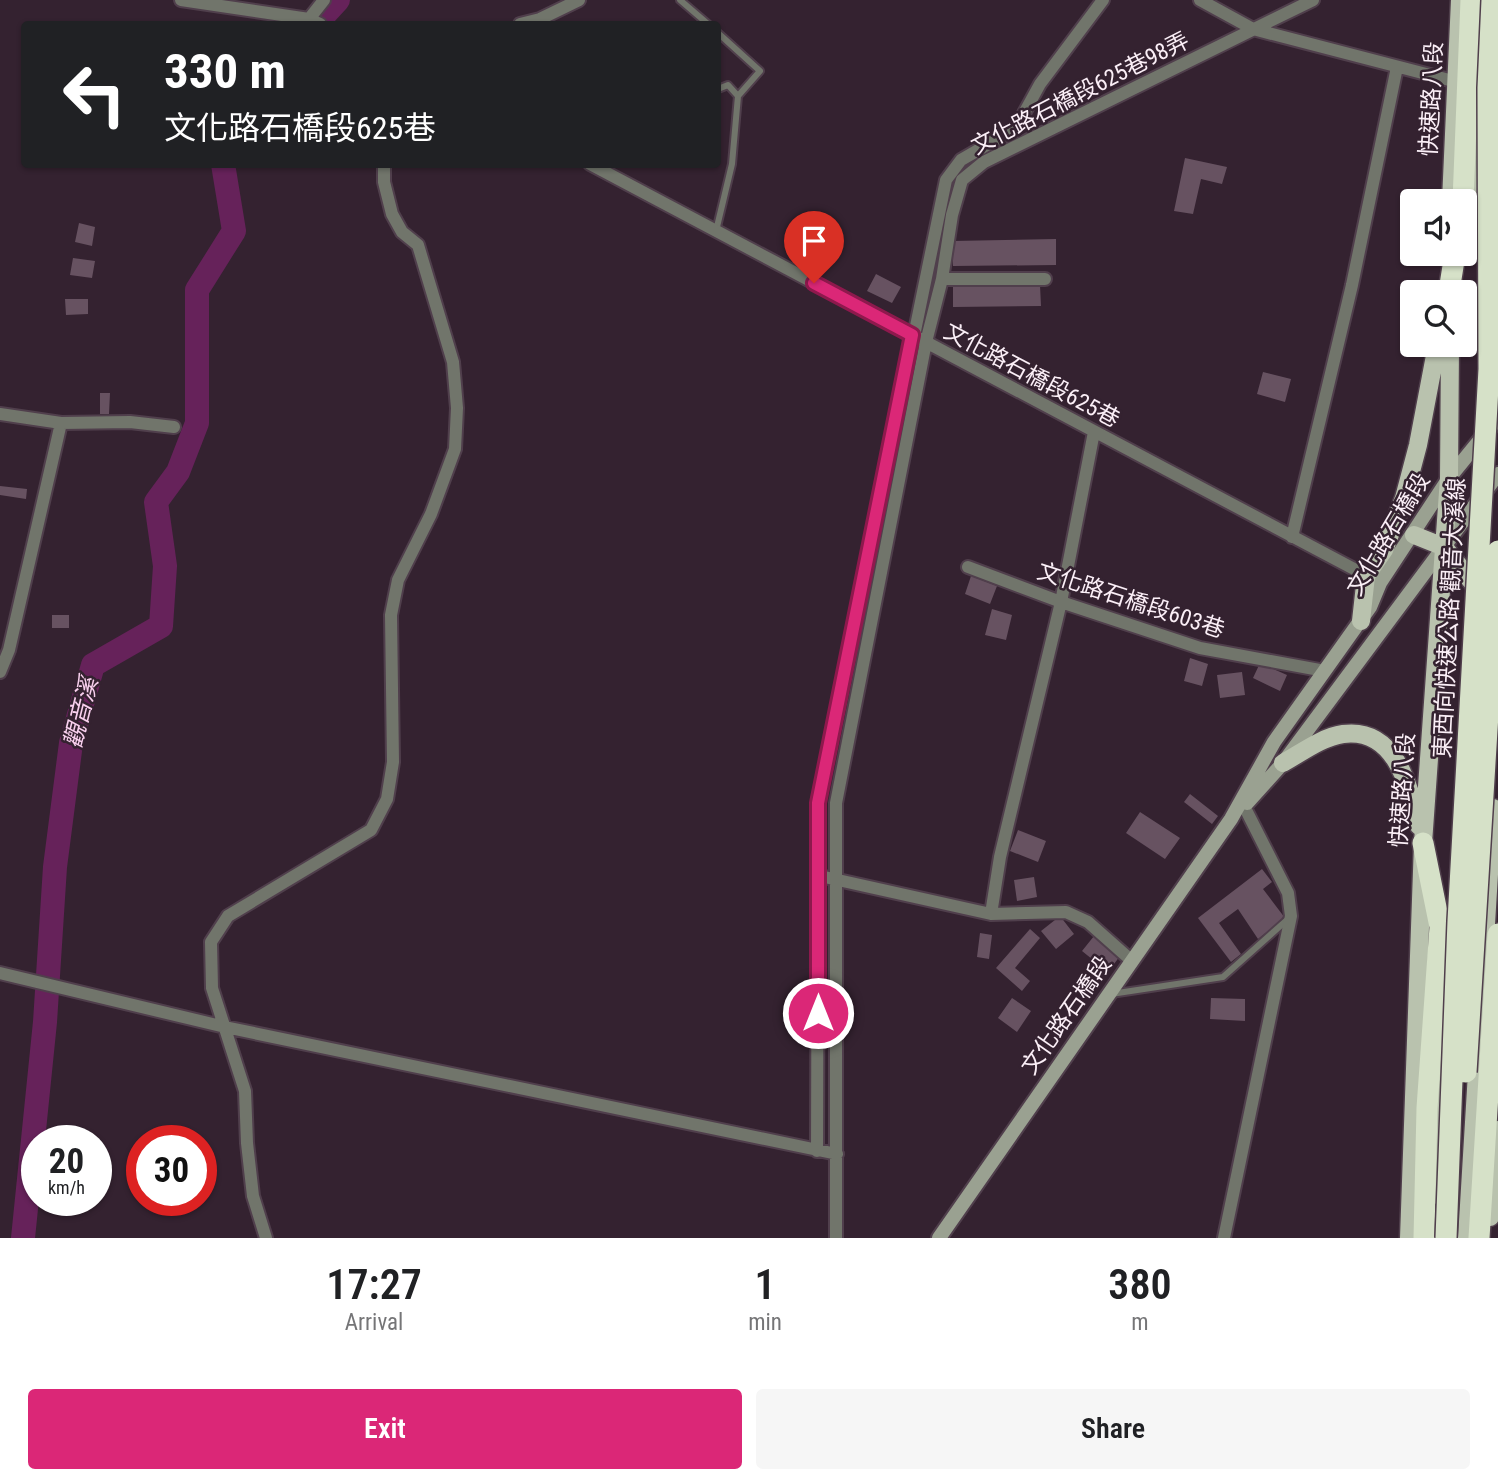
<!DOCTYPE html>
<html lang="en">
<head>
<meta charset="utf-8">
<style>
  :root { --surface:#fff; --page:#f6f6f6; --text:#202124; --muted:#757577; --accent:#db2777 }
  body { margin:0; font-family:"Roboto Condensed","Noto Sans TC",sans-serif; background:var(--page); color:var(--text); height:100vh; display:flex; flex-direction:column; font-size:26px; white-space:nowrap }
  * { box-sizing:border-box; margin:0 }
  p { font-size:23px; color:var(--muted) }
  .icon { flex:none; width:38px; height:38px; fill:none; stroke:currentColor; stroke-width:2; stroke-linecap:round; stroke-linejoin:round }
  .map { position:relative; height:1238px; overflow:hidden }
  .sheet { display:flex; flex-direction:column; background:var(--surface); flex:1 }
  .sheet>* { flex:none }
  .guide { position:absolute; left:21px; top:21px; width:700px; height:147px; border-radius:7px; box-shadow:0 2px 5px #0004; background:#202124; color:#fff; overflow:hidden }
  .buttons { position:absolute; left:1400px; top:189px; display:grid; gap:14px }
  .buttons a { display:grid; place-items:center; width:77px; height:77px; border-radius:7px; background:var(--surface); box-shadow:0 2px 5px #0004; font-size:35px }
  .speed { position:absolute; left:21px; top:1125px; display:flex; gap:14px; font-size:35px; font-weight:700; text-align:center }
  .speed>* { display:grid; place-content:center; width:91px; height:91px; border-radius:50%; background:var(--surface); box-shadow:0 2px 5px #0004; line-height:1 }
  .speed small { font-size:18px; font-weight:400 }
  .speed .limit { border:10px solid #d22; background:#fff; color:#111 }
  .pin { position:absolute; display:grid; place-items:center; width:60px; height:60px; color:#fff; margin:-72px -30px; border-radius:50% 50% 50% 0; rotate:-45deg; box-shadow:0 0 7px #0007 }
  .pin .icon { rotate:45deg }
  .me { position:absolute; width:77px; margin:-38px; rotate:0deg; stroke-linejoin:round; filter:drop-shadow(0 0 5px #0008) }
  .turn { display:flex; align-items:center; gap:24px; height:147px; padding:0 28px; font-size:32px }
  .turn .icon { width:91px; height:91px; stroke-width:2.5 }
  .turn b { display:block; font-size:49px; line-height:60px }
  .eta { display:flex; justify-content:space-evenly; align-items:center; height:119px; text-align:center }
  .eta b { font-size:42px; font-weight:600; line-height:49px }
  .cta { display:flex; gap:14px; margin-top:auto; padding:14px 28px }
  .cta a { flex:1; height:80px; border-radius:7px; background:var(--accent); color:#fff; font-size:28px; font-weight:600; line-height:80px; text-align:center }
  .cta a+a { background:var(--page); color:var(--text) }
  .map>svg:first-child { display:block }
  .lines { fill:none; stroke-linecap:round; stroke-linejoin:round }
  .river { stroke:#66225a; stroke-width:24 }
  .building { fill:#675261 }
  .lane-casing { stroke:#503f4c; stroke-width:10 }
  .street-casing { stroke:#503f4c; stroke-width:16 }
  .secondary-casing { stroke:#503f4c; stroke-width:18 }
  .primary-casing { stroke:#503f4c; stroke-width:21 }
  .highway-casing { stroke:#503f4c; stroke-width:24 }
  .lane { stroke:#71756b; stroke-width:6 }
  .street { stroke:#71756b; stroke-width:12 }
  .secondary { stroke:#9aa191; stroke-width:14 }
  .primary { stroke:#b9c2ae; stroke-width:18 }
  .highway { stroke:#d6e1c8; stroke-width:21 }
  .highway-bridge-casing { stroke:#503f4c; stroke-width:24; stroke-linecap:butt }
  .highway-bridge { stroke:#d6e1c8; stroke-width:21 }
  .route-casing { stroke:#8e194d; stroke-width:18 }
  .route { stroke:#db2777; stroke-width:12 }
  .labels { text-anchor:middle; stroke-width:5; stroke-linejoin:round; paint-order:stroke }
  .street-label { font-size:23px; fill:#fbeff7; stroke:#342230 }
  .water-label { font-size:24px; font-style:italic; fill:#f9d0ee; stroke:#342230 }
</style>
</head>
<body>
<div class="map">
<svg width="1498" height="1238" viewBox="0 0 1498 1238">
  <rect width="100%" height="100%" fill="#342230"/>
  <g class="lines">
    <path class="river" d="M 316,24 L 338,0
      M 23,1238 L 45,1022 L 55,867 L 71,743 L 93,665 L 161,626 L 165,566 L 156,502 L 178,472 L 197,423 L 197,290 L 234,231 L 223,164"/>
  </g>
  <path class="building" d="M 1185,158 L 1227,167 L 1222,184 L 1201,179 L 1193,214 L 1174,211 Z
    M 79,223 L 95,227 L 92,246 L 75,242 Z
    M 1056,239 L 1056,265 L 953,266 L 952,241 Z
    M 73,258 L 95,261 L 92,278 L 70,275 Z
    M 876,274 L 901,287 L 892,303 L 867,291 Z
    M 1040,285 L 1041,306 L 953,307 L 953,287 Z
    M 65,299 L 88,299 L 88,314 L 66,315 Z
    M 1263,372 L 1291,379 L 1285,402 L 1257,394 Z
    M 100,393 L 110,393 L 109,414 L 100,414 Z
    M 0,486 L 27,489 L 26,499 L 0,495 Z
    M 971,576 L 997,586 L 990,604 L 965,594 Z
    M 992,609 L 1012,615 L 1006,640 L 985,635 Z
    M 52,615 L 69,615 L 69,628 L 52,628 Z
    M 1190,658 L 1208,664 L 1202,686 L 1184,681 Z
    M 1260,663 L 1287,675 L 1280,691 L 1253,678 Z
    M 1242,672 L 1245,695 L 1220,698 L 1217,675 Z
    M 1190,794 L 1218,816 L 1212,824 L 1184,802 Z
    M 1140,812 L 1180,838 L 1165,859 L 1126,833 Z
    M 1018,830 L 1046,841 L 1038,862 L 1010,851 Z
    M 1262,869 L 1272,882 L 1263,889 L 1285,918 L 1258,939 L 1238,909 L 1219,923 L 1241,954 L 1231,962 L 1198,918 Z
    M 1034,877 L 1037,897 L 1017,901 L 1014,880 Z
    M 1060,916 L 1074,934 L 1056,949 L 1041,931 Z
    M 1030,929 L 1040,938 L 1015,968 L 1030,981 L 1022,991 L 996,968 Z
    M 980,933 L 992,935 L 989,959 L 977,957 Z
    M 1094,936 L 1120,956 L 1108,972 L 1082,951 Z
    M 1012,998 L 1031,1011 L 1017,1032 L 998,1018 Z
    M 1211,998 L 1245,999 L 1245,1021 L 1210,1019 Z"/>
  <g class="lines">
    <g class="lane-casing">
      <path id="lane" d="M 680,0 L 708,24
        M 718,89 L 728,85 L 738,96
        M 716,231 L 732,164 L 738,96 L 760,71 L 718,33
        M 1111,994 L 1223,977 L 1287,920"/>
    </g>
    <g class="street-casing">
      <path id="street" d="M 181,0 L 309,19 L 320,24
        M 1200,0 L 1253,29 L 1457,82
        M 309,19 L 324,0
        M 520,24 L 540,19 L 579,0
        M 590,164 L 1371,578
        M 942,279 L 1045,279
        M 0,414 L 61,423 L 130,422 L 174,427
        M 1292,537 L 1352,285 L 1397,67
        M 968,567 L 1061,602 L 1200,648 L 1325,671
        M 0,672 L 9,650 L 61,423
        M 820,876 L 991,914 L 1066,912 L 1088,922 L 1132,961
        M 991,914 L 1000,857 L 1061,602 L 1094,432
        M 0,973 L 225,1027 L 837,1154
        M 817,1151 L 818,803 L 946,180 L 961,160 L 1016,128 L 1040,84 L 1103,0
        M 266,1238 L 253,1196 L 247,1143 L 245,1091 L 212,988 L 211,942 L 228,916 L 371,830 L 387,799 L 393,762 L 391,615 L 398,580 L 431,514 L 455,449 L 457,408 L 453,362 L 418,245 L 402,232 L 392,214 L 384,182 L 384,164
        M 836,1238 L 836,803 L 926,342 L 942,279 L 952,215 L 962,180 L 984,162 L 1313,0
        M 1224,1238 L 1291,916 L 1288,893 L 1244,806"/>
    </g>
    <g class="secondary-casing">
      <path id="secondary" d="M 1247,803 L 1283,763 L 1498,474
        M 939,1238 L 1231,819 L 1274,742 L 1370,607 L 1380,583 L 1449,478 L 1498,418"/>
    </g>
    <g class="primary-casing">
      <path id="primary" d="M 1451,201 L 1460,0
        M 1465,250 L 1475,226 L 1478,108
        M 1465,316 L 1473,333 L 1494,354
        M 1414,535 L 1444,547 L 1480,592
        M 1361,621 L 1366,576 L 1384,550 L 1404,498 L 1418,445 L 1437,345
        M 1283,763 C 1301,753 1322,737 1343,734 C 1396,727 1409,787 1419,826
        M 1437,1195 L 1441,1045
        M 1490,1217 L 1498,1130
        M 1409,1238 L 1423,843 L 1449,478 L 1450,345
        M 1467,1238 L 1493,808"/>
    </g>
    <g class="highway-casing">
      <path id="highway" d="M 1463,201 L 1471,0
        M 1450,285 L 1455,254
        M 1423,843 L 1440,927 L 1427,1108 L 1424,1238
        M 1479,1238 L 1498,934"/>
    </g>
    <use href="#lane" class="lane"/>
    <use href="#street" class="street"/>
    <use href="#secondary" class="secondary"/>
    <use href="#primary" class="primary"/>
    <use href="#highway" class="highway"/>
    <g class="highway-bridge-casing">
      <path id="highway-bridge" d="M 1466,1072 L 1498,551
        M 1446,1238 L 1458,921 L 1489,369 L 1488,88 L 1492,0"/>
    </g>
    <use href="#highway-bridge" class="highway-bridge"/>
  </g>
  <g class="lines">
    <g class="route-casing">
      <path id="route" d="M 814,283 L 912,335 L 818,803 L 818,1013"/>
    </g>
    <use href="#route" class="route"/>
  </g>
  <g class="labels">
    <g class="street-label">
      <text transform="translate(1080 93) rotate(-27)" y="8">文化路石橋段625巷98弄</text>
      <text transform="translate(1431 99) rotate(-87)" y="8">快速路八段</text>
      <text transform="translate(1032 375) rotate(28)" y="8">文化路石橋段625巷</text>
      <text transform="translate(1388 534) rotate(-59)" y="8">文化路石橋段</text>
      <text transform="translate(1131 600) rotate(18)" y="8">文化路石橋段603巷</text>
      <text transform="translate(1449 618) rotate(-87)" y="8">東西向快速公路 觀音大溪線</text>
      <text transform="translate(1402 790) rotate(-86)" y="8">快速路八段</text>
      <text transform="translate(1066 1015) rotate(-55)" y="8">文化路石橋段</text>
    </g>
    <g class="water-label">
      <text transform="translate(81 713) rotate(-76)" y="8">觀音溪</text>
    </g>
  </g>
</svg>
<div class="buttons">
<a><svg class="icon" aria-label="sound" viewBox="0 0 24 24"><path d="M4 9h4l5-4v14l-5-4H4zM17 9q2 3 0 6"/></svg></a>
<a><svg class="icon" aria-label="search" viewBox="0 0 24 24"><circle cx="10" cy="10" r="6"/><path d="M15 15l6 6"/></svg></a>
</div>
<div class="speed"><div>20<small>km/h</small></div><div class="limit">30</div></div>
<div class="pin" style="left:814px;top:283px;background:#d93025"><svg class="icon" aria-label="arrive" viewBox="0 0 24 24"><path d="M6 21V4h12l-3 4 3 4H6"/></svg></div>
<svg class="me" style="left:818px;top:1013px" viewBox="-20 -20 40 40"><circle r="17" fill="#db2777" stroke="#fff" stroke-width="3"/><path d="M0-11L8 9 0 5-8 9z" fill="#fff"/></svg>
<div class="guide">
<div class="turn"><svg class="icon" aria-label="left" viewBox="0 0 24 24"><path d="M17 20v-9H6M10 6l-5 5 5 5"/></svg><div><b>330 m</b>文化路石橋段625巷</div></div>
</div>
</div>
<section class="sheet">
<div class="eta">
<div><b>17:27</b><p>Arrival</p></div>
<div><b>1</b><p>min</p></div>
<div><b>380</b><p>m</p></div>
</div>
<div class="cta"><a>Exit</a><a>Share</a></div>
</section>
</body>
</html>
